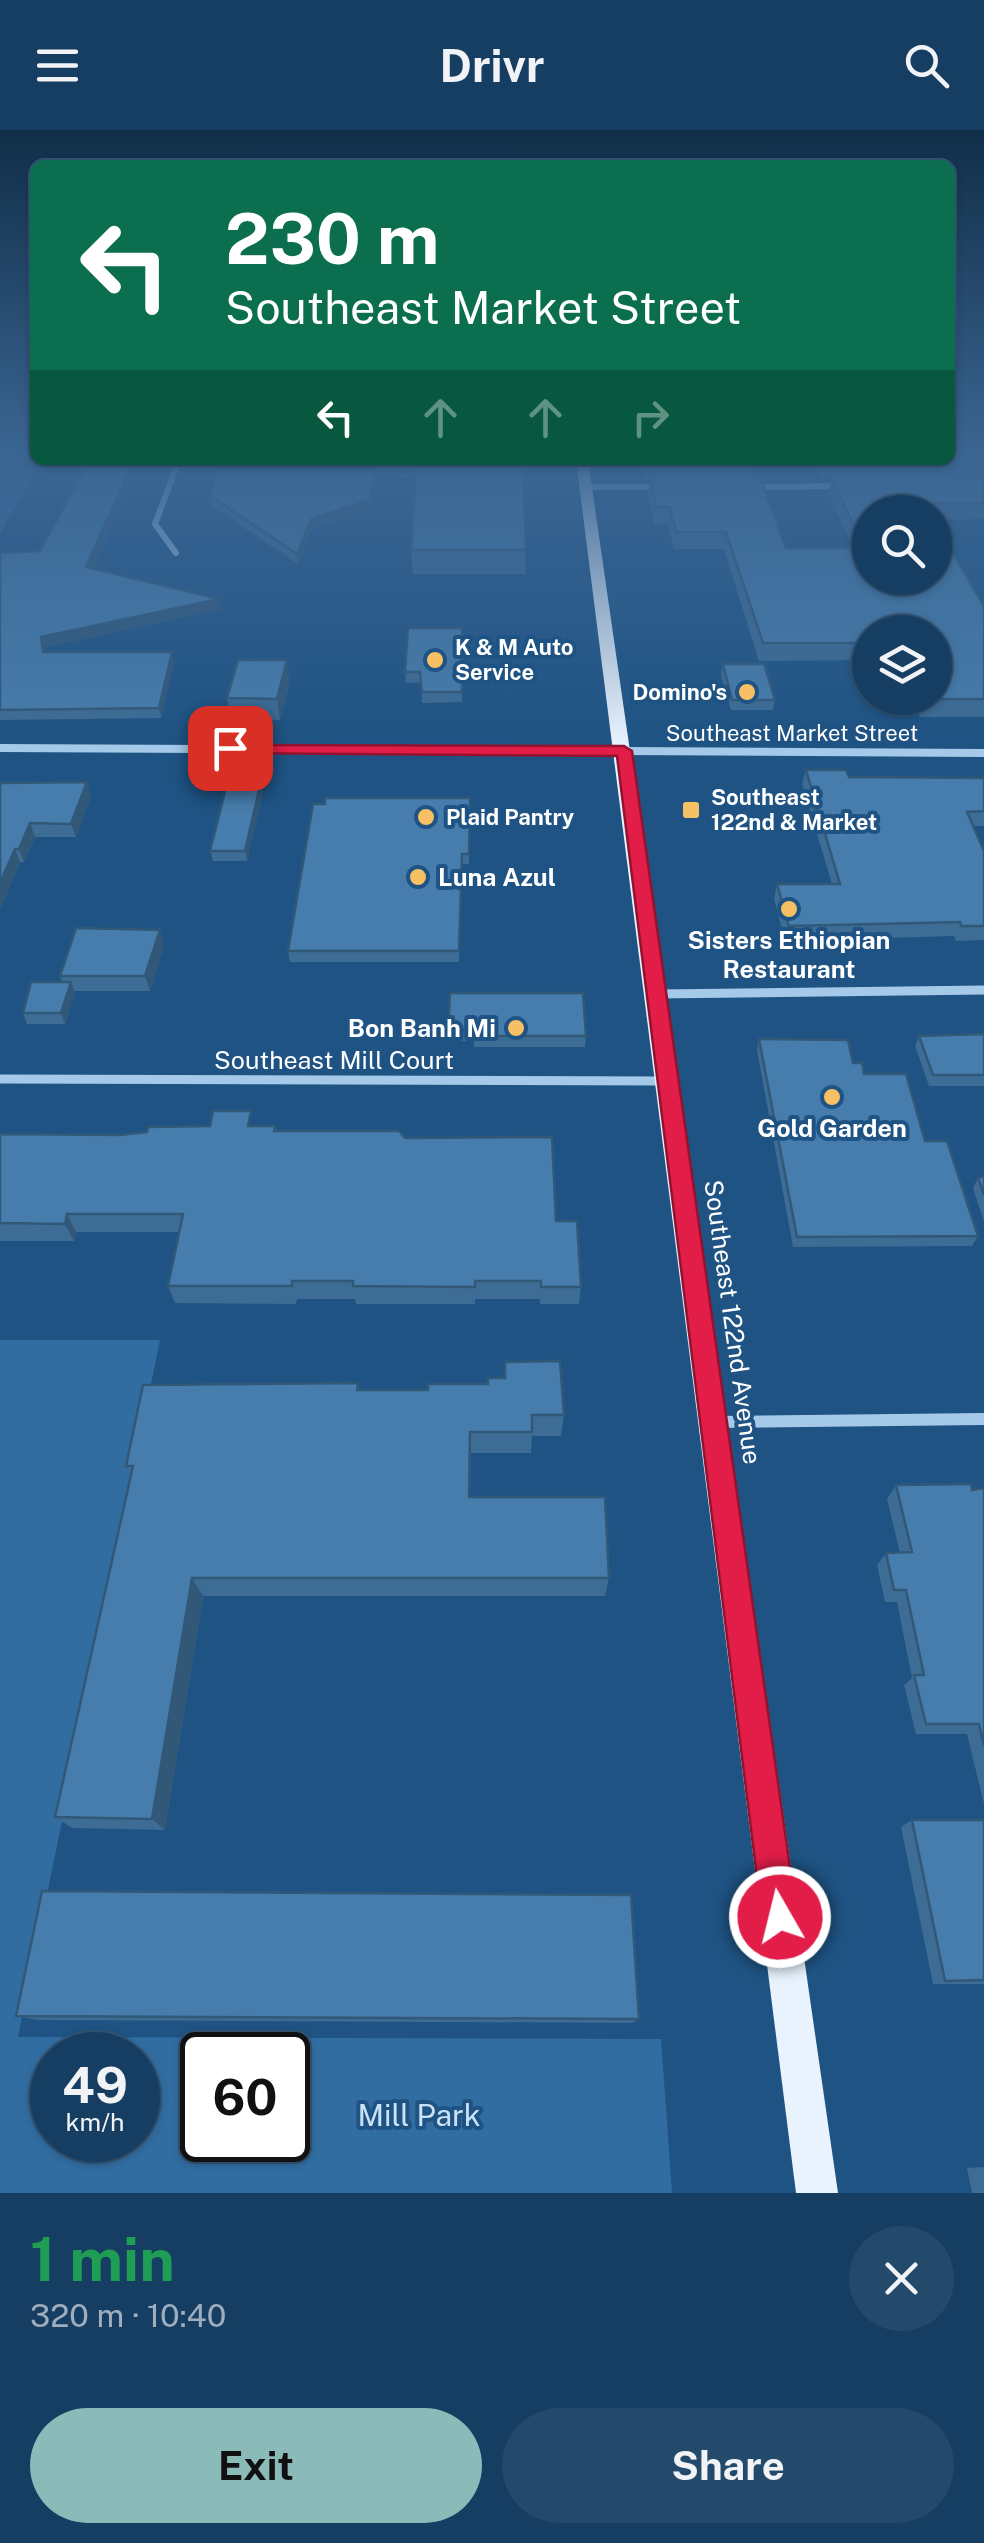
<!DOCTYPE html>
<html lang="en">
<head>
<meta charset="utf-8">
<style>
  :root { --surface:#163e62; --page:#23496b; --text:#f1f3f6; --muted:#9eaebe; --line:#355777; --accent:#8bbbb9 }
  body { margin:0; font-family:"Public Sans",sans-serif; background:var(--page); color:var(--text); height:100vh; display:flex; flex-direction:column; font-size:38px; white-space:nowrap }
  * { box-sizing:border-box; margin:0 }
  p { font-size:32px; color:var(--muted) }
  .icon { flex:none; width:55px; height:55px; fill:none; stroke:currentColor; stroke-width:2; stroke-linecap:round; stroke-linejoin:round }
  .map { position:relative; height:2063px; overflow:hidden }
  .sheet { display:flex; flex-direction:column; background:var(--surface); flex:1 }
  .sheet>* { flex:none }
  .banner { position:absolute; left:30px; top:30px; width:925px; height:305px; border-radius:15px; box-shadow:0 2px 8px #0004,0 0 0 2px var(--line); background:#0b6e4f; color:#fff; overflow:hidden }
  .fabs { position:absolute; left:852px; top:365px; display:grid; gap:20px }
  .fabs a { display:grid; place-items:center; width:100px; height:100px; border-radius:50%; background:var(--surface); box-shadow:0 2px 8px #0004,0 0 0 2px var(--line); font-size:50px }
  .speed { position:absolute; left:30px; top:1902px; display:flex; gap:20px; font-size:50px; font-weight:700; text-align:center }
  .speed>* { display:grid; place-content:center; width:130px; height:130px; border-radius:50%; background:var(--surface); box-shadow:0 2px 8px #0004,0 0 0 2px var(--line); line-height:1 }
  .speed small { font-size:25px; font-weight:400 }
  .speed .limit { border:5px solid #111; border-radius:15px; background:#fff; color:#111 }
  .pin { position:absolute; display:grid; place-items:center; width:85px; height:85px; color:#fff; margin:-42px; border-radius:20px; box-shadow:0 5px 15px #0006 }
  .me { position:absolute; width:110px; margin:-55px; rotate:352deg; stroke-linejoin:round; filter:drop-shadow(0 0 8px #0008) }
  .turn { display:flex; align-items:center; gap:35px; height:210px; padding:0 30px; font-size:45px }
  .turn .icon { width:130px; height:130px; stroke-width:2.5 }
  .turn b { display:block; font-size:70px; line-height:85px }
  .lanes { display:flex; align-items:center; height:95px; padding:0 30px; background:#0003; justify-content:center; gap:50px; direction:ltr }
  .lanes .off { opacity:.35 }
  .round { display:grid; place-items:center; flex:none; width:105px; height:105px; border-radius:52px; background:var(--page) }
  .overview { display:flex; align-items:center; justify-content:space-between; height:170px; padding:0 30px }
  h1 { font-size:60px; font-weight:700; line-height:75px; color:#1e9e55 }
  .button { display:flex; gap:20px; margin-top:auto; padding:20px 30px }
  .button a { flex:1; height:115px; border-radius:60px; background:var(--accent); color:#111; font-size:40px; font-weight:700; line-height:115px; text-align:center }
  .button a+a { background:var(--page); color:var(--text) }
  header { display:flex; justify-content:space-between; align-items:center; height:130px; padding:0 30px; background:var(--surface); font-size:45px; font-weight:700 }
  .map>svg:first-child { display:block }
  .green { fill:#326da1; fill-rule:evenodd }
  .lines { fill:none; stroke-linecap:round; stroke-linejoin:round }
  .minor-far3 { stroke:#a5cae9; stroke-width:6 }
  .minor-far2 { stroke:#a5cae9; stroke-width:8 }
  .minor-far1 { stroke:#a5cae9; stroke-width:9 }
  .minor { stroke:#a5cae9; stroke-width:12 }
  .tertiary { fill:#a5cae9; fill-rule:evenodd }
  .primary { fill:#e9f3fe; fill-rule:evenodd }
  .wall { fill:#3d6c94; fill-rule:evenodd }
  .shaded-wall { fill:#325878 }
  .building { fill:#477dac; stroke:#325878; stroke-width:2.5 }
  .route { fill:#e11d48; stroke:#92132f; stroke-width:2.5 }
  .poi-dot { fill:#f8c065; stroke:#1e5383; stroke-width:4 }
  .labels { text-anchor:middle; stroke-width:8; stroke-linejoin:round; paint-order:stroke }
  .far-poi-label { font-size:22px; font-weight:bold; fill:#fff; stroke:#1e5383; text-anchor:start }
  .far-street-label { font-size:22px; fill:#fff; stroke:#1e5383 }
  .poi-label { font-size:25px; font-weight:bold; fill:#fff; stroke:#1e5383 }
  .street-label { font-size:25px; fill:#fff; stroke:#1e5383 }
  .near-park-label { font-size:30px; fill:#cae2f7; stroke:#1e5383 }
</style>
</head>
<body>
<header><svg class="icon" aria-label="menu" viewBox="0 0 24 24"><path d="M4 6h16M4 12h16M4 18h16"/></svg>Drivr<svg class="icon" aria-label="search" viewBox="0 0 24 24"><circle cx="10" cy="10" r="6"/><path d="M15 15l6 6"/></svg></header>
<div class="map">
<svg width="984" height="2063" viewBox="0 0 984 2063">
  <rect width="100%" height="100%" fill="#1e5383"/>
  <path class="green" d="M 0,338 L 39,338 L 0,403 Z
    M 0,1210 L 160,1210 L 18,1907 L 661,1909 L 672,2063 L 0,2063 ZM 52,1925 L 138,1925 L 138,2010 L 52,2010 ZM 202,1925 L 288,1925 L 288,2010 L 202,2010 Z"/>
  <g class="lines">
    <path class="minor-far3" d="M 587,357 L 661,357
      M 753,357 L 841,356
      M 176,423 L 155,394 L 179,330"/>
    <path class="minor-far2" d="M 624,621 L 984,623"/>
    <path class="minor-far1" d="M 657,864 L 984,860
      M 0,949 L 667,951"/>
    <path class="minor" d="M 715,1292 L 984,1289"/>
    <path class="tertiary" d="M 0,614 L 624,617 L 630,621 L 624,625 L 0,622 Z"/>
    <path class="primary" d="M 576,330 L 588,330 L 838,2063 L 796,2063 Z"/>
  </g>
  <path class="wall" d="M 984,326 L 984,389 L 935,390 L 935,382 L 870,382 L 984,476 L 984,587 L 920,587 L 910,568 L 935,568 L 935,502 L 870,502 L 870,530 L 759,531 L 724,419 L 674,419 L 668,393 L 655,394 L 648,364 L 650,350 L 645,350 L 640,330 L 950,330 ZM 754,337 L 793,337 L 817,338 L 821,349 L 831,349 L 828,363 L 853,418 L 786,418 L 752,347 Z
    M 89,330 L 141,330 L 93,438 L 219,469 L 221,479 L 45,517 L 45,522 L 174,532 L 161,588 L 0,590 L 0,423 L 40,421 Z
    M 377,330 L 523,330 L 526,444 L 413,444 L 411,420 L 416,349 L 378,345 Z
    M 375,350 L 371,379 L 312,398 L 298,434 L 210,375 L 209,365 Z
    M 462,498 L 462,572 L 422,573 L 421,552 L 406,553 L 405,542 Z
    M 723,534 L 775,570 L 773,580 L 731,580 L 721,545 Z
    M 290,550 L 280,590 L 230,588 L 227,568 Z
    M 806,640 L 849,647 L 984,648 L 984,696 L 973,696 L 984,721 L 984,810 L 956,811 L 954,806 L 785,811 L 774,769 L 777,754 L 832,754 L 802,654 Z
    M 0,653 L 91,666 L 76,707 L 35,707 L 24,732 L 20,732 L 0,780 Z
    M 263,662 L 247,731 L 213,731 L 210,721 Z
    M 470,668 L 469,734 L 462,734 L 459,832 L 290,832 L 288,821 Z
    M 164,815 L 150,861 L 75,861 L 65,894 L 27,894 L 23,883 L 62,852 L 60,846 Z
    M 450,863 L 586,906 L 585,917 L 474,917 L 474,911 L 448,911 Z
    M 984,904 L 984,956 L 929,956 L 915,916 L 919,906 Z
    M 759,909 L 853,933 L 864,944 L 925,1011 L 978,1106 L 972,1116 L 793,1117 L 757,920 Z
    M 254,996 L 275,996 L 276,1001 L 405,1008 L 556,1091 L 581,1157 L 579,1174 L 540,1174 L 540,1169 L 475,1169 L 475,1174 L 356,1174 L 355,1169 L 297,1169 L 296,1174 L 175,1173 L 168,1156 L 180,1102 L 76,1102 L 74,1111 L 0,1111 L 0,1004 L 120,1005 Z
    M 984,1046 L 984,1092 L 973,1058 L 978,1048 Z
    M 358,1253 L 359,1260 L 564,1285 L 561,1306 L 532,1306 L 531,1323 L 471,1323 L 470,1367 L 609,1448 L 605,1466 L 203,1466 L 165,1700 L 72,1698 L 55,1687 L 131,1345 L 126,1336 Z
    M 896,1355 L 972,1360 L 984,1358 L 984,1674 L 967,1604 L 916,1604 L 904,1555 L 912,1548 L 897,1472 L 885,1472 L 877,1435 L 886,1423 L 900,1423 L 887,1369 Z
    M 912,1690 L 984,1690 L 984,1854 L 933,1854 L 901,1697 Z
    M 16,1886 L 639,1889 L 632,1893 L 38,1890 Z
    M 984,2037 L 984,2063 L 972,2063 L 967,2038 Z"/>
  <path class="shaded-wall" d="M 134,330 L 141,330 L 89,447 L 86,437 Z
    M 375,341 L 375,350 L 371,379 L 312,398 L 298,434 L 297,424 L 311,389 Z
    M 219,469 L 221,479 L 45,517 L 46,532 L 41,507 Z
    M 172,522 L 174,532 L 161,588 L 159,578 Z
    M 287,530 L 290,550 L 280,590 L 277,569 Z
    M 261,651 L 263,662 L 247,731 L 245,721 Z
    M 87,652 L 91,666 L 76,707 L 71,694 Z
    M 30,693 L 35,707 L 24,732 L 19,719 Z
    M 15,719 L 20,732 L 0,780 L 0,753 Z
    M 160,800 L 164,815 L 150,861 L 145,846 Z
    M 71,852 L 75,862 L 65,894 L 61,883 Z
    M 67,1084 L 76,1102 L 74,1111 L 65,1094 Z
    M 192,1448 L 203,1466 L 165,1700 L 152,1689 Z"/>
  <path class="building" d="M 950,326 L 984,326 L 984,332 L 825,333 L 823,330 L 950,330 Z
    M 89,330 L 134,330 L 86,437 L 219,469 L 41,507 L 43,522 L 172,522 L 159,578 L 0,580 L 0,423 L 40,421 Z
    M 417,330 L 523,330 L 526,420 L 411,420 Z
    M 646,330 L 753,330 L 755,333 L 647,334 Z
    M 375,341 L 370,370 L 311,389 L 297,424 L 209,365 L 217,342 Z
    M 831,346 L 984,346 L 984,373 L 924,373 L 929,382 L 870,382 L 870,448 L 935,448 L 935,392 L 984,476 L 984,569 L 925,569 L 924,568 L 935,568 L 935,502 L 870,502 L 870,513 L 763,513 L 726,402 L 676,402 L 670,377 L 656,377 L 650,347 L 760,347 L 786,418 L 864,418 Z
    M 408,498 L 462,498 L 462,562 L 422,562 L 420,542 L 405,542 Z
    M 238,530 L 287,530 L 277,569 L 227,568 Z
    M 723,534 L 764,534 L 775,570 L 732,570 Z
    M 806,640 L 846,640 L 849,647 L 984,648 L 984,681 L 967,682 L 984,721 L 984,796 L 961,796 L 960,792 L 789,796 L 777,754 L 840,754 Z
    M 228,650 L 261,651 L 245,721 L 210,721 Z
    M 87,652 L 71,694 L 30,693 L 19,719 L 15,719 L 0,753 L 0,653 Z
    M 325,668 L 470,668 L 469,724 L 462,724 L 459,821 L 288,821 L 313,674 L 325,674 Z
    M 76,798 L 160,800 L 145,846 L 60,846 Z
    M 31,852 L 71,852 L 61,883 L 23,883 Z
    M 450,863 L 583,863 L 586,906 L 473,906 L 474,900 L 448,900 Z
    M 984,904 L 984,945 L 933,945 L 919,906 Z
    M 759,909 L 848,910 L 853,933 L 862,933 L 864,944 L 906,944 L 925,1011 L 947,1011 L 978,1106 L 797,1107 Z
    M 213,981 L 251,981 L 248,996 L 275,996 L 274,1001 L 399,1001 L 405,1008 L 552,1007 L 556,1091 L 577,1091 L 581,1157 L 541,1157 L 541,1151 L 475,1151 L 475,1157 L 353,1156 L 353,1151 L 292,1151 L 292,1156 L 168,1156 L 183,1084 L 67,1084 L 65,1094 L 0,1093 L 0,1004 L 120,1005 L 147,1002 L 148,997 L 210,996 Z
    M 984,1046 L 984,1065 L 978,1048 Z
    M 560,1231 L 564,1285 L 532,1285 L 532,1302 L 470,1302 L 469,1367 L 605,1367 L 609,1448 L 192,1448 L 152,1689 L 55,1687 L 133,1336 L 126,1336 L 143,1255 L 358,1253 L 357,1260 L 428,1260 L 428,1254 L 488,1254 L 488,1248 L 505,1248 L 505,1232 Z
    M 971,1354 L 972,1360 L 984,1358 L 984,1616 L 979,1594 L 926,1594 L 914,1545 L 924,1545 L 906,1460 L 894,1460 L 886,1423 L 912,1422 L 896,1355 Z
    M 912,1690 L 984,1690 L 984,1850 L 945,1851 Z
    M 42,1761 L 631,1765 L 639,1889 L 16,1886 Z"/>
  <linearGradient id="sky" x2="0" y2="1"><stop stop-color="#102e48"/><stop offset="0.53" stop-color="#3b6693"/><stop offset="1" stop-color="#3b6693" stop-opacity="0"/></linearGradient>
  <rect width="984" height="615" fill="url(#sky)"/>
  <path class="route" d="M 224,615 L 624,616 L 632,621 L 797,1787 L 792,1799 L 780,1804 L 767,1799 L 762,1787 L 617,626 L 230,623 L 224,622 Z"/>
  <g class="poi-dot">
    <circle cx="435" cy="530" r="10"/>
    <circle cx="747" cy="562" r="10"/>
    <rect x="681" y="670" width="20" height="20" rx="5"/>
    <circle cx="426" cy="687" r="10"/>
    <circle cx="418" cy="747" r="10"/>
    <circle cx="789" cy="779" r="10"/>
    <circle cx="516" cy="898" r="10"/>
    <circle cx="832" cy="967" r="10"/>
  </g>
  <g class="labels">
    <g class="far-poi-label">
      <text x="455" y="525">K &amp; M Auto<tspan x="455" dy="25">Service</tspan></text>
      <text x="727" y="570" text-anchor="end">Domino's</text>
      <text x="711" y="675">Southeast<tspan x="711" dy="25">122nd &amp; Market</tspan></text>
      <text x="446" y="695">Plaid Pantry</text>
    </g>
    <g class="far-street-label">
      <text x="792" y="611">Southeast Market Street</text>
    </g>
    <g class="poi-label">
      <text x="438" y="756" text-anchor="start">Luna Azul</text>
      <text x="789" y="819">Sisters Ethiopian<tspan x="789" dy="29">Restaurant</tspan></text>
      <text x="496" y="907" text-anchor="end">Bon Banh Mi</text>
      <text x="832" y="1007">Gold Garden</text>
    </g>
    <g class="street-label">
      <text x="334" y="939">Southeast Mill Court</text>
      <text transform="translate(733 1192) rotate(82)" y="9">Southeast 122nd Avenue</text>
    </g>
    <g class="near-park-label">
      <text x="419" y="1996">Mill Park</text>
    </g>
  </g>
</svg>
<div class="fabs">
<a><svg class="icon" aria-label="search" viewBox="0 0 24 24"><circle cx="10" cy="10" r="6"/><path d="M15 15l6 6"/></svg></a>
<a><svg class="icon" aria-label="layers" viewBox="0 0 24 24"><path d="M12 4l9 5-9 5-9-5zM3 14l9 5 9-5"/></svg></a>
</div>
<div class="speed"><div>49<small>km/h</small></div><div class="limit">60</div></div>
<div class="pin" style="left:230px;top:618px;background:#d93025"><svg class="icon" aria-label="arrive" viewBox="0 0 24 24"><path d="M6 21V4h12l-3 4 3 4H6"/></svg></div>
<svg class="me" style="left:780px;top:1787px" viewBox="-20 -20 40 40"><circle r="17" fill="#e11d48" stroke="#fff" stroke-width="3"/><path d="M0-11L8 9 0 5-8 9z" fill="#fff"/></svg>
<div class="banner">
<div class="turn"><svg class="icon" aria-label="left" viewBox="0 0 24 24"><path d="M17 20v-9H6M10 6l-5 5 5 5"/></svg><div><b>230 m</b>Southeast Market Street</div></div>
<div class="lanes"><svg class="icon" aria-label="left" viewBox="0 0 24 24"><path d="M17 20v-9H6M10 6l-5 5 5 5"/></svg><svg class="icon off" aria-label="ahead" viewBox="0 0 24 24"><path d="M12 20V5M6 11l6-6 6 6"/></svg><svg class="icon off" aria-label="ahead" viewBox="0 0 24 24"><path d="M12 20V5M6 11l6-6 6 6"/></svg><svg class="icon off" aria-label="right" viewBox="0 0 24 24"><path d="M7 20v-9h11M14 6l5 5-5 5"/></svg></div>
</div>
</div>
<section class="sheet">
<div class="overview"><div><h1>1 min</h1><p>320 m · 10:40</p></div><a class="round"><svg class="icon" aria-label="close" viewBox="0 0 24 24"><path d="M6 6l12 12M18 6L6 18"/></svg></a></div>
<div class="button"><a>Exit</a><a>Share</a></div>
</section>
</body>
</html>
